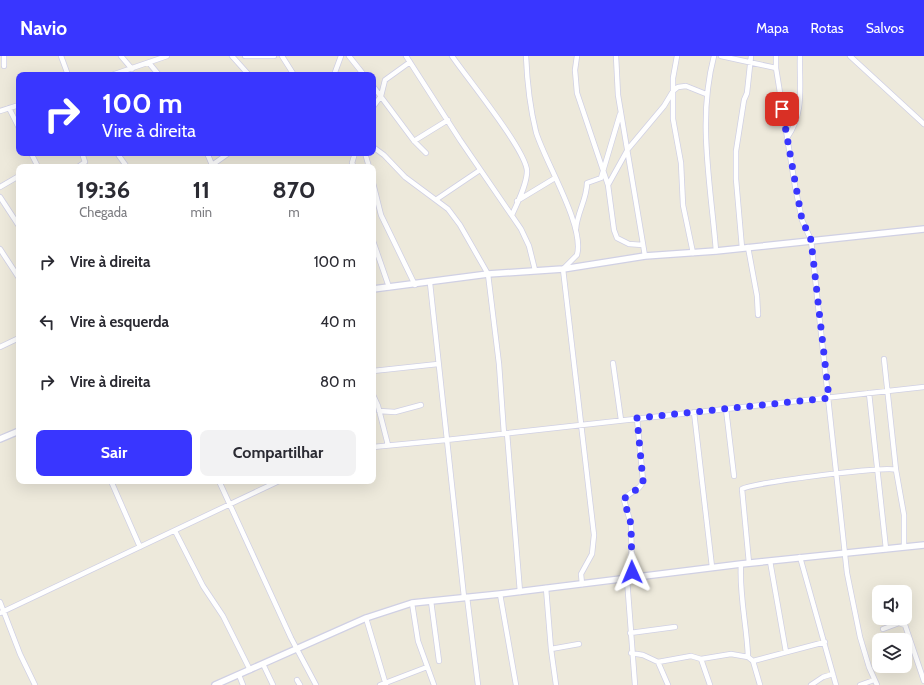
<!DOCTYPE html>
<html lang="pt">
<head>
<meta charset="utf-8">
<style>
  :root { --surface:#fff; --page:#f2f2f3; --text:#2b2b33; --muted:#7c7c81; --accent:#3936ff }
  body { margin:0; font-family:Cabin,sans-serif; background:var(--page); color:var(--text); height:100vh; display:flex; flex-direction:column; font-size:15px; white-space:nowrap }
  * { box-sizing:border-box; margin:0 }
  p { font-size:13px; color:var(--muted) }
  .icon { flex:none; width:22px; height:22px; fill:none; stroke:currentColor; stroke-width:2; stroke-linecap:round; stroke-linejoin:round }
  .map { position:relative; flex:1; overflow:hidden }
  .panel { position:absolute; left:16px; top:108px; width:360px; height:320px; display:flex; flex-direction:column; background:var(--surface); border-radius:8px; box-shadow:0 4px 16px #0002 }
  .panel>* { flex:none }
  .top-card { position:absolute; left:16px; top:16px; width:360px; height:84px; border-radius:8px; box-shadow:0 4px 16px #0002; background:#3936ff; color:#fff; overflow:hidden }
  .fabs { position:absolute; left:872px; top:529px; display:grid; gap:8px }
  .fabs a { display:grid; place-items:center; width:40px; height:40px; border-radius:8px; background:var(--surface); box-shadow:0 4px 16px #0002; font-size:20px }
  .pin { position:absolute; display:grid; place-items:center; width:34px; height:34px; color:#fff; margin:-17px; border-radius:8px; box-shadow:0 2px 6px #0006 }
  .me { position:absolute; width:44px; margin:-22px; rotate:359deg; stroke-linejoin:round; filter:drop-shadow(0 0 3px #0008) }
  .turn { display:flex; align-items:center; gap:14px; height:84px; padding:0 20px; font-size:18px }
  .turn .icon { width:52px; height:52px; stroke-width:2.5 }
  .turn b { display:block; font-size:28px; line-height:34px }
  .eta { display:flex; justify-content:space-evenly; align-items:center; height:68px; text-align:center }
  .eta b { font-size:24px; font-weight:700; line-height:28px }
  .cta { display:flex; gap:8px; margin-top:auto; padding:8px 20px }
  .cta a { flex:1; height:46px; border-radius:8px; background:var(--accent); color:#fff; font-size:16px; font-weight:700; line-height:46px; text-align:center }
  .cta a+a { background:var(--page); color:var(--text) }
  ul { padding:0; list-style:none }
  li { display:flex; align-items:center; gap:12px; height:60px; padding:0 20px }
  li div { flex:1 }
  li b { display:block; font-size:15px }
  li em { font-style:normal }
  header { display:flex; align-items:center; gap:24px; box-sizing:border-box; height:56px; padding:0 20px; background:var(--accent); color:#fff }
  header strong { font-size:19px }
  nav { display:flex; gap:22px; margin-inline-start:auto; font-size:14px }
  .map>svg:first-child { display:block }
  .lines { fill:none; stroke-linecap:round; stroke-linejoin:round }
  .minor-casing { stroke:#d0d0e4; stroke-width:6 }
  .tertiary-casing { stroke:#d0d0e4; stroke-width:8 }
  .minor { stroke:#fff; stroke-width:4.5 }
  .tertiary { stroke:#fff; stroke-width:5.5 }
  .route { stroke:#3936ff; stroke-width:7; stroke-dasharray:0 12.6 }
</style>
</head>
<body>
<header>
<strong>Navio</strong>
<nav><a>Mapa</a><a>Rotas</a><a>Salvos</a></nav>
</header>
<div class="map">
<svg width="924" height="629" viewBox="0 0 924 629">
  <rect width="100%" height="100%" fill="#ede9db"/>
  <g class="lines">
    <g class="minor-casing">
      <path id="minor" d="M 61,0 L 68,19
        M 121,0 L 132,13
        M 232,0 L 249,19
        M 245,0 L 274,0
        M 282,0 L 294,19
        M 349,0 L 364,19
        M 406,0 L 460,84 L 521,173 L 529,190 L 535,214
        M 452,0 C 467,22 526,94 527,115 C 527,129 517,147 512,159
        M 526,0 C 527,24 530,52 536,76 C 545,106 585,170 577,199 L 563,213 L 594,479 L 592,498 L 581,518 L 582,528
        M 577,0 L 575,14 L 577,37 L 608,129
        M 616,0 L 618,39 L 645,200
        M 677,0 L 673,22 L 673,63 L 681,107 L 683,149 L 693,197
        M 714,0 C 697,64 711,130 716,195
        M 721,0 L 776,12
        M 776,0 L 776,12 L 795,130 L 802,164 L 811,184 L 847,517 L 860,581 L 869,611 L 877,629
        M 850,0 L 924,68
        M 149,7 L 159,19
        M 4,10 L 4,0
        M 112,19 L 167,0
        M 334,19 L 341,0
        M 373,30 L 414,85 L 426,97
        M 373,51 L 381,40 L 385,24 L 410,6
        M 9,52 L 19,72
        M 0,55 L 19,49
        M 787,82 C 805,56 799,30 800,0
        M 414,85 L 448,64
        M 373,91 L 384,99 L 405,121 L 448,153 L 460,169 L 488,218 L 499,308 L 504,378
        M 31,97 L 38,111
        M 117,97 L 127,111
        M 207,97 L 213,111
        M 365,97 L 369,111
        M 212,109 L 229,97
        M 78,111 L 85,106 L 82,97
        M 354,111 L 352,107 L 355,97
        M 373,127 L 381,159 L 415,229
        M 0,131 L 19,120
        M 0,141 L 19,170
        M 437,143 L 480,114
        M 517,145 L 555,122
        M 576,173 C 577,157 587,143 587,127 L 601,122 L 620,58
        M 373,185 L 389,231
        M 643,189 L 629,188 L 617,182 L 614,174 L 608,129 L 628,93 L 664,50 L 673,35 L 678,31 L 686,30 L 706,38
        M 748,191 L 757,240 L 758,259
        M 742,192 L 736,123 L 736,95 L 744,44 L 747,37 L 751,0
        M 0,193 L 19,222
        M 430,227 L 464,541
        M 0,291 L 19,282
        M 884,303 L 896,414
        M 613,307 L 621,364
        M 373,315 L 438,308
        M 869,337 L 886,493
        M 373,339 L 378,350 L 388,389
        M 726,353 L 734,420
        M 379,355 L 395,356 L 421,349
        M 694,356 L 712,511
        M 507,377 L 520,536
        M 373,391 L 446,384 L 924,331
        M 111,425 L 140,491
        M 219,425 L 291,582 L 316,629
        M 175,475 L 203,530 L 223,560 L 250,614
        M 800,501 L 836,629
        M 770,505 L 786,596
        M 749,507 L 742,433 C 752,427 889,409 896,414 L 904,459 L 904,490
        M 741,508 C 739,539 747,570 748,601
        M 632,522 L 631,468 L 624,444 C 628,435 640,436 643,425 L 637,362
        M 627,523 L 635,629
        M 546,532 L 551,593 L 556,629
        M 500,538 L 516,629
        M 467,541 L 478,629
        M 431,545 L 439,605
        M 0,546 L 20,598 L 35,629
        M 412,547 L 418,585 L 434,629
        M 0,557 L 279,425
        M 366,562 L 386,629
        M 883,573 L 899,567 L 905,569 L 924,625
        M 630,577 L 675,571
        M 551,593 L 579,588
        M 631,597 L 643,599 L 658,606 L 668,629
        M 701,603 L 710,629
        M 753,605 L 760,629
        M 658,606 L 691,600 L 701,603 L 731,598 L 748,601 L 753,605 L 825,586
        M 263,608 L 273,629
        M 239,619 L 243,629
        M 297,624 L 300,629
        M 380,629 L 427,611
        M 811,629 L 823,621 L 833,618
        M 860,629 L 874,624"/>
    </g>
    <g class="tertiary-casing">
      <path id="tertiary" d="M 373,233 L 488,218 L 563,213 L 645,200 L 716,195 L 924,173
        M 0,383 L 19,375
        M 215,629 L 366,562 L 412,547 L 500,538 L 741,508 L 924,489"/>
    </g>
    <use href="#minor" class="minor"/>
    <use href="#tertiary" class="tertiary"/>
  </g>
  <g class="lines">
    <path class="route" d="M 632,516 L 631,468 L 624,444 C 628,435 640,436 643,425 L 637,362 L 829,342 L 811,184 L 802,164 L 782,53"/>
  </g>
</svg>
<div class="fabs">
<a><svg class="icon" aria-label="sound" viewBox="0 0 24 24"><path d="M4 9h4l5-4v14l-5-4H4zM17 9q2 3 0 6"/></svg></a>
<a><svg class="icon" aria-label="layers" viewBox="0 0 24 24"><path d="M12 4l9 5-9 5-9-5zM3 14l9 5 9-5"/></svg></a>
</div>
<div class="pin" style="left:782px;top:53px;background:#d93025"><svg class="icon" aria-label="arrive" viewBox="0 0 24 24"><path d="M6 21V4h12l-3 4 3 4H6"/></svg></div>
<svg class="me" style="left:632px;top:516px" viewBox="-20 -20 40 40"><path d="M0-17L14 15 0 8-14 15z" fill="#3936ff" stroke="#fff" stroke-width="4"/></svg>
<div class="top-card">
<div class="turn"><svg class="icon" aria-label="right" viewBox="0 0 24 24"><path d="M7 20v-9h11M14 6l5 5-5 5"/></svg><div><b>100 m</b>Vire à direita</div></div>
</div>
<section class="panel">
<div class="eta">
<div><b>19:36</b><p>Chegada</p></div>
<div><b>11</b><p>min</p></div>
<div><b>870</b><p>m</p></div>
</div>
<ul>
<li><svg class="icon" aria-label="right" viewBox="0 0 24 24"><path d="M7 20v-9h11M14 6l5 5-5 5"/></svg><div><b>Vire à direita</b></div><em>100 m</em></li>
<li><svg class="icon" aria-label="left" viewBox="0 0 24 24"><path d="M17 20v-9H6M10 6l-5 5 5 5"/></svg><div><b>Vire à esquerda</b></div><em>40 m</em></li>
<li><svg class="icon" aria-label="right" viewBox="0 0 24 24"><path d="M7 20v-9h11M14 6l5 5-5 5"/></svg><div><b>Vire à direita</b></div><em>80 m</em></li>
</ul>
<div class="cta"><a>Sair</a><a>Compartilhar</a></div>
</section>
</div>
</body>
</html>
